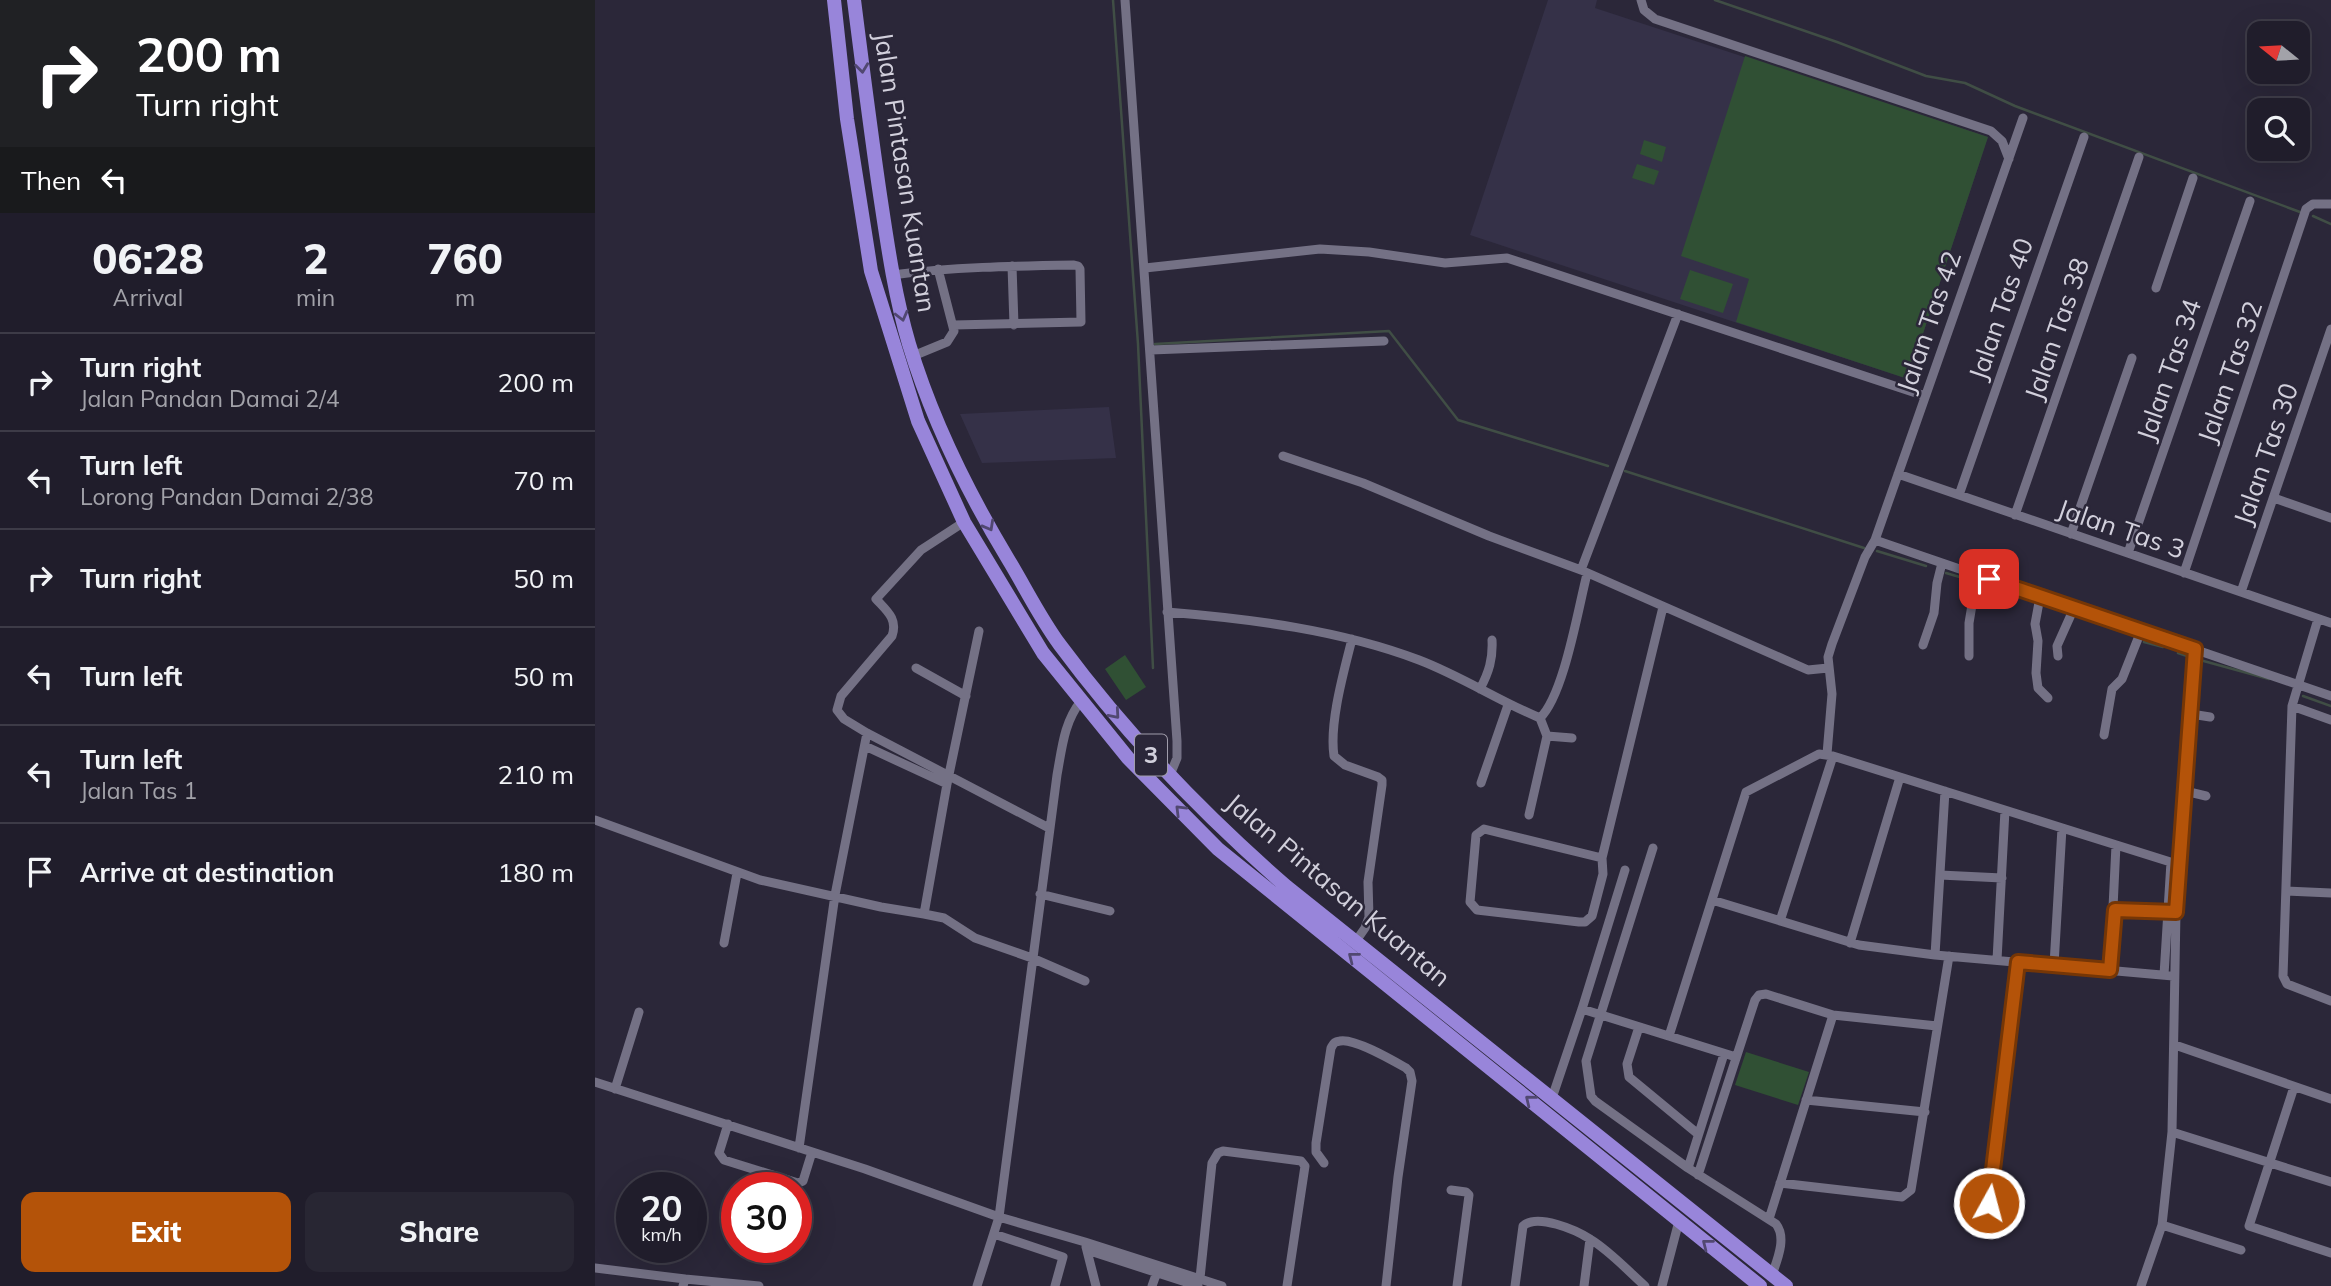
<!DOCTYPE html>
<html lang="en">
<head>
<meta charset="utf-8">
<style>
  :root { --surface:#201d2b; --page:#282633; --text:#f1f3f6; --muted:#a2a2a9; --line:#3d3b47; --accent:#b45309 }
  body { margin:0; font-family:Mulish,sans-serif; background:var(--page); color:var(--text); height:100vh; display:flex; flex-direction:column; font-size:26px; white-space:nowrap }
  * { box-sizing:border-box; margin:0 }
  p { font-size:23px; color:var(--muted) }
  .icon { flex:none; width:38px; height:38px; fill:none; stroke:currentColor; stroke-width:2; stroke-linecap:round; stroke-linejoin:round }
  .map { position:relative; flex:1; overflow:hidden }
  .panel { display:flex; flex-direction:column; background:var(--surface); width:595px }
  .panel>* { flex:none }
  .hud { background:#202124; color:#fff; overflow:hidden }
  .needle { width:46px; rotate:288deg }
  .buttons { position:absolute; left:1652px; top:21px; display:grid; gap:14px }
  .buttons a { display:grid; place-items:center; width:63px; height:63px; border-radius:14px; background:var(--surface); box-shadow:0 7px 28px #0002,0 0 0 2px var(--line); font-size:35px }
  .speed { position:absolute; left:21px; top:1172px; display:flex; gap:14px; font-size:35px; font-weight:700; text-align:center }
  .speed>* { display:grid; place-content:center; width:91px; height:91px; border-radius:50%; background:var(--surface); box-shadow:0 7px 28px #0002,0 0 0 2px var(--line); line-height:1 }
  .speed small { font-size:18px; font-weight:400 }
  .speed .limit { border:10px solid #d22; background:#fff; color:#111 }
  .pin { position:absolute; display:grid; place-items:center; width:60px; height:60px; color:#fff; margin:-30px; border-radius:14px; box-shadow:0 4px 10px #0006 }
  .me { position:absolute; width:77px; margin:-38px; rotate:7deg; stroke-linejoin:round; filter:drop-shadow(0 0 5px #0008) }
  .turn { display:flex; align-items:center; gap:24px; height:147px; padding:0 21px; font-size:32px }
  .turn .icon { width:91px; height:91px; stroke-width:2.5 }
  .turn b { display:block; font-size:49px; line-height:60px }
  .then { display:flex; align-items:center; height:66px; padding:0 21px; background:#0003; gap:14px; font-size:26px }
  .eta { display:flex; justify-content:space-evenly; align-items:center; height:119px; text-align:center }
  .eta b { font-size:42px; font-weight:800; line-height:49px }
  .primary-button { display:flex; gap:14px; margin-top:auto; padding:14px 21px }
  .primary-button a { flex:1; height:80px; border-radius:14px; background:var(--accent); color:#fff; font-size:28px; font-weight:800; line-height:80px; text-align:center }
  .primary-button a+a { background:var(--page); color:var(--text) }
  ul { padding:0; list-style:none }
  li { display:flex; align-items:center; gap:21px; height:98px; padding:0 21px; border-top:2px solid var(--line) }
  li div { flex:1 }
  li b { display:block; font-size:26px }
  li em { font-style:normal }
  main { display:flex; flex:1; min-height:0 }
  .map>svg:first-child { display:block }
  .built { fill:#353148 }
  .green { fill:#305034 }
  .lines { fill:none; stroke-linecap:round; stroke-linejoin:round }
  .stream { stroke:#404e45; stroke-width:2.5 }
  .minor { stroke:#747185; stroke-width:9 }
  .trunk { stroke:#9885da; stroke-width:14 }
  .oneway { stroke:#514871 }
  .route-casing { stroke:#753606; stroke-width:18 }
  .route { stroke:#b45309; stroke-width:12 }
  .labels { text-anchor:middle; stroke-width:5; stroke-linejoin:round; paint-order:stroke }
  .shield { fill:#2b2739; stroke:#a09dab; stroke-width:2 }
  .shield-label { font-size:24px; font-weight:bold; fill:#d2d0dc }
  .street-label { font-size:26px; fill:#d2d0dc; stroke:#2b2739 }
</style>
</head>
<body>
<main>
<section class="panel">
<div class="hud">
<div class="turn"><svg class="icon" aria-label="right" viewBox="0 0 24 24"><path d="M7 20v-9h11M14 6l5 5-5 5"/></svg><div><b>200 m</b>Turn right</div></div>
<div class="then">Then<svg class="icon" aria-label="left" viewBox="0 0 24 24"><path d="M17 20v-9H6M10 6l-5 5 5 5"/></svg></div>
</div>
<div class="eta">
<div><b>06:28</b><p>Arrival</p></div>
<div><b>2</b><p>min</p></div>
<div><b>760</b><p>m</p></div>
</div>
<ul>
<li><svg class="icon" aria-label="right" viewBox="0 0 24 24"><path d="M7 20v-9h11M14 6l5 5-5 5"/></svg><div><b>Turn right</b><p>Jalan Pandan Damai 2/4</p></div><em>200 m</em></li>
<li><svg class="icon" aria-label="left" viewBox="0 0 24 24"><path d="M17 20v-9H6M10 6l-5 5 5 5"/></svg><div><b>Turn left</b><p>Lorong Pandan Damai 2/38</p></div><em>70 m</em></li>
<li><svg class="icon" aria-label="right" viewBox="0 0 24 24"><path d="M7 20v-9h11M14 6l5 5-5 5"/></svg><div><b>Turn right</b></div><em>50 m</em></li>
<li><svg class="icon" aria-label="left" viewBox="0 0 24 24"><path d="M17 20v-9H6M10 6l-5 5 5 5"/></svg><div><b>Turn left</b></div><em>50 m</em></li>
<li><svg class="icon" aria-label="left" viewBox="0 0 24 24"><path d="M17 20v-9H6M10 6l-5 5 5 5"/></svg><div><b>Turn left</b><p>Jalan Tas 1</p></div><em>210 m</em></li>
<li><svg class="icon" aria-label="arrive" viewBox="0 0 24 24"><path d="M6 21V4h12l-3 4 3 4H6"/></svg><div><b>Arrive at destination</b></div><em>180 m</em></li>
</ul>
<div class="primary-button"><a>Exit</a><a>Share</a></div>
</section>
<div class="map">
<svg width="1736" height="1286" viewBox="0 0 1736 1286">
  <rect width="100%" height="100%" fill="#2b2739"/>
  <path class="built" d="M 953,0 L 1002,0 L 1000,8 L 1393,137 L 1313,379 L 875,235 Z
    M 514,407 L 521,458 L 387,463 L 365,414 Z"/>
  <path class="green" d="M 1150,56 L 1393,137 L 1313,379 L 1141,322 L 1154,279 L 1086,256 Z
    M 1049,140 L 1071,147 L 1067,162 L 1045,154 Z
    M 1042,164 L 1064,171 L 1059,185 L 1037,178 Z
    M 1095,270 L 1138,284 L 1128,313 L 1085,299 Z
    M 530,655 L 551,687 L 531,700 L 510,669 Z
    M 1151,1052 L 1214,1072 L 1203,1105 L 1140,1085 Z"/>
  <g class="lines">
    <path class="stream" d="M 518,0 L 543,344 L 558,668
      M 1120,0 L 1242,42 L 1331,76 L 1370,83 L 1420,106 L 1705,212
      M 1718,216 L 1736,224
      M 560,344 L 794,331 L 863,420 L 1013,466
      M 1030,471 L 1269,548
      M 1282,551 L 1331,566
      M 1351,573 L 1368,578
      M 1386,584 L 1412,590
      M 1433,598 L 1442,601
      M 1451,604 L 1475,612
      M 1549,642 L 1568,647
      M 1583,653 L 1592,656
      M 1605,660 L 1674,679
      M 1708,696 L 1736,706"/>
    <path class="minor" d="M 530,0 L 582,741 L 582,758 L 575,775
      M 1046,0 L 1049,10 L 1060,19 L 1396,131 L 1407,141 L 1414,159
      M 417,266 L 419,325
      M 550,268 L 725,249 L 774,252 L 850,263 L 912,258 L 1330,396
      M 297,275 C 357,267 418,266 479,265 L 483,266 L 485,269 L 486,322 L 359,325
      M 1561,288 L 1598,178
      M 556,350 L 789,341
      M 318,356 L 352,342 L 359,331 L 343,269
      M 688,456 L 768,483 L 894,536 L 986,570 L 1213,670 L 1233,668
      M 1303,474 L 1736,623
      M 1364,495 L 1489,137
      M 1679,498 L 1736,518
      M 1420,515 L 1544,157
      M 369,522 L 326,550 L 281,599 C 292,611 303,619 297,636 L 246,696 L 242,710 L 249,719 L 272,733 L 454,828
      M 1476,534 L 1537,358
      M 1280,540 L 1736,696
      M 1533,553 L 1655,201
      M 986,570 L 1083,314
      M 1589,573 L 1711,209 L 1718,204 L 1736,204
      M 1646,592 L 1736,329
      M 1445,597 L 1440,624 L 1443,641 L 1441,673 L 1443,688 L 1453,698
      M 572,612 C 657,619 745,630 824,660 C 866,676 904,701 945,718
      M 1723,619 L 1697,706 L 1688,976 L 1692,984 L 1736,1001
      M 757,639 C 749,671 734,723 739,756 L 750,765 L 783,777 L 787,780 L 787,785 L 773,882 L 774,917 L 770,928 L 761,941
      M 1328,645 L 1339,613 L 1342,583 L 1347,563
      M 1374,656 L 1374,623 L 1382,575
      M 1463,656 L 1462,646 L 1479,608
      M 321,668 L 371,696
      M 885,689 C 894,672 898,659 897,640
      M 1697,706 L 1736,720
      M 1596,714 L 1615,717
      M 1509,735 L 1517,689 L 1527,679 L 1546,631
      M 952,736 L 977,738
      M 270,746 L 352,784
      M 1232,754 L 1237,694 L 1233,657 L 1237,644 L 1270,557 L 1280,540 L 1428,118
      M 886,783 L 913,705
      M 1590,791 L 1611,796
      M 934,815 L 952,736 L 945,718 C 969,695 983,609 992,574
      M 0,820 L 165,880 L 286,907 L 329,914 L 352,784 L 384,631
      M 1058,848 L 991,1061 L 996,1096 L 1000,1101 L 1093,1168 L 1181,1224 C 1192,1238 1182,1260 1177,1275
      M 1345,875 L 1407,878
      M 1691,891 L 1736,893
      M 445,894 L 515,911
      M 1117,900 L 1264,945 L 1340,955 L 1578,976
      M 1519,910 L 1576,912
      M 329,914 L 349,918 L 380,938 L 437,958 L 490,981
      M 997,916 L 990,922 L 984,922 L 882,910 L 875,902 L 881,835 L 889,829 L 1007,858
      M 997,916 L 1008,874 L 1007,858 L 1068,607
      M 1185,921 L 1238,756
      M 129,943 L 142,873
      M 1255,943 L 1305,777
      M 1340,955 L 1350,791
      M 1402,960 L 1410,810
      M 1459,965 L 1467,828
      M 1515,970 L 1521,845
      M 1569,975 L 1576,862
      M 987,1009 L 1141,1057
      M 1044,1027 L 1032,1064 L 1034,1077 L 1103,1134
      M 1074,1036 L 1151,792 L 1224,754 L 1238,756 L 1585,865
      M 1580,1045 L 1736,1099
      M 0,1082 L 270,1169 L 404,1217 L 490,1242 L 627,1286
      M 1699,1087 L 1654,1226 L 1736,1253
      M 20,1089 L 44,1012
      M 957,1098 L 987,1009 L 1030,870
      M 1211,1100 L 1330,1112
      M 133,1124 L 124,1153 L 129,1160 L 203,1183 L 208,1181 L 217,1152
      M 1577,1132 L 1736,1182
      M 204,1148 L 240,895 L 272,733
      M 729,1163 L 721,1152 L 721,1143 L 736,1048 C 739,1043 739,1042 745,1041 C 759,1038 797,1060 811,1068 L 815,1072 L 817,1081 L 803,1177 L 791,1286
      M 1093,1168 L 1129,1054
      M 1103,1175 L 1160,1000 L 1164,995 L 1171,994 L 1238,1015 L 1342,1026
      M 1185,1183 L 1307,1197 L 1316,1190 L 1354,956
      M 856,1190 L 871,1192 L 874,1195 L 862,1286
      M 1394,1203 L 1423,962
      M 1174,1219 L 1238,1015
      M 1567,1225 L 1646,1250
      M 399,1234 L 468,1257 L 460,1286
      M 491,1247 L 501,1286
      M 492,1250 L 603,1286
      M 0,1268 L 90,1279 L 88,1286
      M 605,1278 L 617,1163 L 623,1153 L 628,1151 L 706,1161 L 710,1166 L 692,1286
      M 90,1279 L 164,1286
      M 382,1286 L 404,1217 L 462,775 C 467,748 469,722 486,701
      M 557,1286 L 562,1272
      M 920,1286 L 928,1226 C 942,1213 981,1230 995,1239 C 1015,1251 1033,1271 1050,1286
      M 989,1286 L 995,1239
      M 1067,1286 L 1084,1221
      M 1546,1286 L 1567,1225 L 1577,1132 L 1581,912 L 1600,649"/>
    <path class="trunk" d="M 239,0 L 252,119 L 276,271 L 323,421 L 369,522 L 448,653 L 533,758 L 623,849 L 1165,1286
      M 259,0 C 267,63 275,126 284,188 C 292,241 299,293 314,344 C 337,420 372,491 413,559 C 430,587 445,618 465,645 C 531,734 608,814 692,887 L 1191,1286"/>
  </g>
  <defs><path id="oneway-chevron" d="M-2-3.5L2.5 0L-2 3.5" fill="none" stroke-width="1.6" stroke-linecap="round" stroke-linejoin="round" transform="scale(1.75)"/></defs>
  <g class="oneway">
    <use href="#oneway-chevron" transform="translate(267 68) rotate(83)"/>
    <use href="#oneway-chevron" transform="translate(307 316) rotate(76)"/>
    <use href="#oneway-chevron" transform="translate(394 526) rotate(61)"/>
    <use href="#oneway-chevron" transform="translate(520 714) rotate(49)"/>
    <use href="#oneway-chevron" transform="translate(585 810) rotate(-135)"/>
    <use href="#oneway-chevron" transform="translate(758 957) rotate(-142)"/>
    <use href="#oneway-chevron" transform="translate(935 1100) rotate(-141)"/>
    <use href="#oneway-chevron" transform="translate(1112 1244) rotate(-142)"/>
  </g>
  <g class="lines">
    <g class="route-casing">
      <path id="route" d="M 1394,1203 L 1423,962 L 1515,970 L 1520,910 L 1581,912 L 1600,649 L 1394,579"/>
    </g>
    <use href="#route" class="route"/>
  </g>
  <g class="labels">
    <rect class="shield" x="540" y="734.5" width="32" height="41" rx="5"/>
    <g class="shield-label">
      <text x="556" y="763">3</text>
    </g>
    <g class="street-label">
      <text transform="translate(310 172) rotate(81)" y="9">Jalan Pintasan Kuantan</text>
      <text transform="translate(1406 309) rotate(-71)" y="9">Jalan Tas 40</text>
      <text transform="translate(1334 322) rotate(-71)" y="9">Jalan Tas 42</text>
      <text transform="translate(1462 329) rotate(-71)" y="9">Jalan Tas 38</text>
      <text transform="translate(1574 370) rotate(-71)" y="9">Jalan Tas 34</text>
      <text transform="translate(1635 372) rotate(-71)" y="9">Jalan Tas 32</text>
      <text transform="translate(1671 454) rotate(-71)" y="9">Jalan Tas 30</text>
      <text transform="translate(1526 529) rotate(19)" y="9">Jalan Tas 3</text>
      <text transform="translate(743 890) rotate(40)" y="9">Jalan Pintasan Kuantan</text>
    </g>
  </g>
</svg>
<div class="buttons">
<a><svg class="needle" viewBox="-14 -14 28 28"><path d="M0-13l5 13h-10z" fill="#e53935"/><path d="M0 13l5-13h-10z" fill="#a2a2a9"/></svg></a>
<a><svg class="icon" aria-label="search" viewBox="0 0 24 24"><circle cx="10" cy="10" r="6"/><path d="M15 15l6 6"/></svg></a>
</div>
<div class="speed"><div>20<small>km/h</small></div><div class="limit">30</div></div>
<div class="pin" style="left:1394px;top:579px;background:#d93025"><svg class="icon" aria-label="arrive" viewBox="0 0 24 24"><path d="M6 21V4h12l-3 4 3 4H6"/></svg></div>
<svg class="me" style="left:1394px;top:1203px" viewBox="-20 -20 40 40"><circle r="17" fill="#b45309" stroke="#fff" stroke-width="3"/><path d="M0-11L8 9 0 5-8 9z" fill="#fff"/></svg>
</div>
</main>
</body>
</html>
